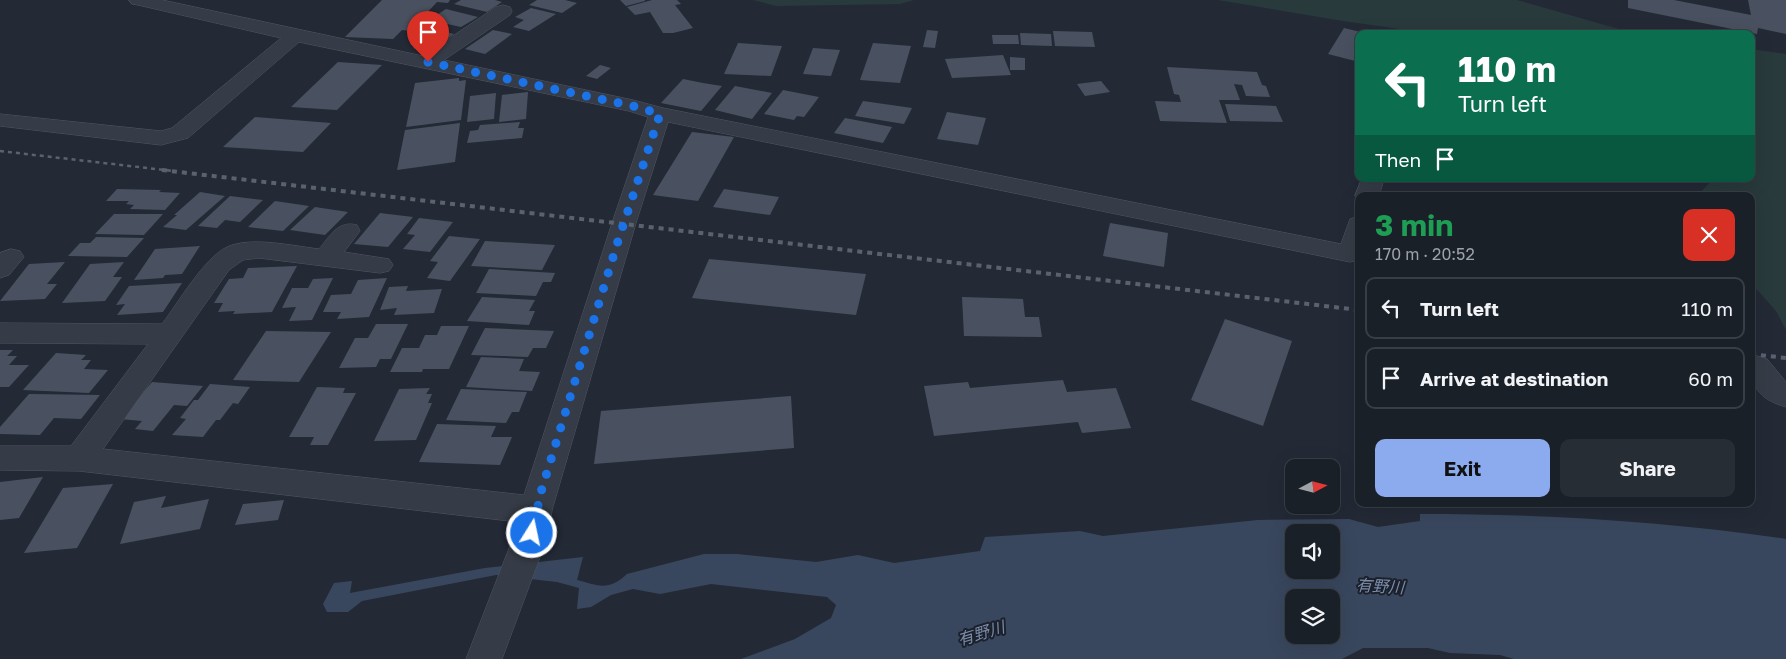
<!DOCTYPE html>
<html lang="en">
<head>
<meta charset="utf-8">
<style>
  :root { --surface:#1a2028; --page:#272d34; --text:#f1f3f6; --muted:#9fa3a8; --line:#383e45; --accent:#8cabee }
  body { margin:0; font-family:"Golos Text","Noto Sans JP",sans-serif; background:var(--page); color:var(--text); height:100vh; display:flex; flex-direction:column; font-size:19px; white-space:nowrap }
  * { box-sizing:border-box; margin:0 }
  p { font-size:16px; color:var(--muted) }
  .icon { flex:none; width:28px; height:28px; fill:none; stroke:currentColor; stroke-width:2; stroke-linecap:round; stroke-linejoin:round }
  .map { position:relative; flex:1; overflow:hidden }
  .drawer { position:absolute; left:1355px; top:192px; width:400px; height:315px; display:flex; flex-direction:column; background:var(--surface); border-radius:10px; box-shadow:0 5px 20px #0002,0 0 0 1px var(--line) }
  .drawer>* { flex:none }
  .banner { position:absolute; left:1355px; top:30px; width:400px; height:152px; border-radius:10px; box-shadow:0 5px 20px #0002,0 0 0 1px var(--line); background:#0b6e4f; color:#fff; overflow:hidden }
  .needle { width:32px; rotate:83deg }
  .fabs { position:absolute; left:1285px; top:459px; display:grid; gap:10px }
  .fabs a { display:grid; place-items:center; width:55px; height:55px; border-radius:10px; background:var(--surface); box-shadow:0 5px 20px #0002,0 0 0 1px var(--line); font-size:25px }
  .pin { position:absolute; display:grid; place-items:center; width:42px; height:42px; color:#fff; margin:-51px -21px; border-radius:50% 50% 50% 0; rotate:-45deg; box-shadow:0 0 5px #0007 }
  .pin .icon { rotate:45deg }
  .me { position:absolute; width:55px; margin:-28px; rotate:10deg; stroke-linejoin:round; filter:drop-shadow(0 0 4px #0008) }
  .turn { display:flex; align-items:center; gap:18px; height:105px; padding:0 20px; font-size:22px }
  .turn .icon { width:65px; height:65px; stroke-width:2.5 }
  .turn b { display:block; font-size:35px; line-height:42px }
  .then { display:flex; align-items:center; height:48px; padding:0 20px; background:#0003; gap:10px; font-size:19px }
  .round { display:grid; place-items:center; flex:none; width:52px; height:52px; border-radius:10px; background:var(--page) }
  .headline { display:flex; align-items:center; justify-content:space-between; height:85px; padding:0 20px }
  h1 { font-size:30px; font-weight:700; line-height:38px; color:#1e9e55 }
  .button { display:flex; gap:10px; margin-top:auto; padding:10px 20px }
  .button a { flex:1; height:58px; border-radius:10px; background:var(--accent); color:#111; font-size:20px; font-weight:700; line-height:58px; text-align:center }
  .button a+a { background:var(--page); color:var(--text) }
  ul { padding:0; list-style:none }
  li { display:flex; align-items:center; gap:15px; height:62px; margin:0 10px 8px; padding:0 10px; border:2px solid var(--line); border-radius:10px }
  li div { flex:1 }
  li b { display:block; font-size:19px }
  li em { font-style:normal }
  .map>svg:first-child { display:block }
  .green { fill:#293a3c }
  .water { fill:#39475e; fill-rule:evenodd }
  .building { fill:#495160 }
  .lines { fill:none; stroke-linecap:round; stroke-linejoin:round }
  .minor-casing { stroke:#515762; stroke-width:1 }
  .minor { fill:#363c47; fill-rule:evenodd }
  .rail-far1 { stroke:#5a6270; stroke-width:2.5; stroke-dasharray:4 4; stroke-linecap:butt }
  .rail { stroke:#5a6270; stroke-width:4; stroke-dasharray:5 5; stroke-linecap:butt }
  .route { stroke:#1a73e8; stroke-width:9; stroke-dasharray:0 16.2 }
  .labels { text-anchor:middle; stroke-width:4; stroke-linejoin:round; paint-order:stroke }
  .near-water-label { font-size:16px; font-style:italic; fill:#7c8ca9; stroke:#1b212c }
</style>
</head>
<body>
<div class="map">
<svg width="1786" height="659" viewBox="0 0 1786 659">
  <rect width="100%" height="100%" fill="#232a36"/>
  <path class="green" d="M 753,0 L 914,0 L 900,4 L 776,6 Z
    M 1218,0 L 1517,0 L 1636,34 L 1435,34 L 1343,21 Z
    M 1751,49 L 1786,54 L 1786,330 L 1776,311 L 1751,283 L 1751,196 L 1697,196 L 1713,179 L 1751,179 Z"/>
  <path class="water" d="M 1420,514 C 1543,514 1664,521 1786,539 L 1786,659 L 1514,659 L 1500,655 L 1450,653 L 1428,648 L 1363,648 L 1342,659 L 741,659 L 795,639 L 831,618 L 836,605 L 827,597 L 711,584 L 660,594 L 633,589 L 611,595 L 591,607 L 577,609 L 579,588 L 557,582 L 496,575 L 362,601 L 348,612 L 327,612 L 323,604 L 334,583 L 352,581 L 350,593 L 485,568 L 583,557 L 577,580 C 599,586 609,591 627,574 L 704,554 L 737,554 L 816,562 L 858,555 L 894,563 L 980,551 L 985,537 L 1080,531 L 1103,536 L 1258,520 L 1349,519 L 1378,527 L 1420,521 ZM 1294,532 L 1331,532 L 1331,570 L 1294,570 ZM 1294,598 L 1331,598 L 1331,635 L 1294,635 Z"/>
  <path class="building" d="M 382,0 L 450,0 L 448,3 L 437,2 L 410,31 L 402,30 L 393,39 L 345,37 Z
    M 461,0 L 495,0 L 502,2 L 487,12 L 454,4 Z
    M 537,0 L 565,0 L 577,3 L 562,13 L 529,5 Z
    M 620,0 L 645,0 L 645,1 L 626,6 Z
    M 652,0 L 677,0 L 681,4 L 675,5 L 693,28 L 673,33 L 663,33 L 650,12 L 635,15 L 627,7 Z
    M 1628,0 L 1674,0 L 1751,15 L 1748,0 L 1786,0 L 1786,34 L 1758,28 L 1757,34 L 1628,8 Z
    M 531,8 L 556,14 L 529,31 L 513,27 L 524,20 L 515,17 Z
    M 446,9 L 478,17 L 461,27 L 429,20 Z
    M 425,27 L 454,34 L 431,50 L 424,51 L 413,48 L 415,46 L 410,44 L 416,40 L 408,38 Z
    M 1344,28 L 1365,33 L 1359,34 L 1359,62 L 1328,54 Z
    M 493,30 L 512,34 L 485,54 L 465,49 Z
    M 927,30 L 938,31 L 935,48 L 923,47 Z
    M 1053,31 L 1092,32 L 1095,47 L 1055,46 Z
    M 1020,33 L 1051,34 L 1052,46 L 1021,45 Z
    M 992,35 L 1018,35 L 1019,44 L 993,44 Z
    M 738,43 L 782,46 L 771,76 L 724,74 Z
    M 873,43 L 911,46 L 900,83 L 860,80 Z
    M 813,48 L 840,50 L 831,76 L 803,74 Z
    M 1003,55 L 1011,75 L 952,78 L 945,59 Z
    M 1010,57 L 1025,58 L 1025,70 L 1010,70 Z
    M 338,62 L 382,65 L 337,110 L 291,107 Z
    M 600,65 L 611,68 L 597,79 L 586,76 Z
    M 1167,67 L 1257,72 L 1262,85 L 1266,86 L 1270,97 L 1246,96 L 1242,85 L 1234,84 L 1240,100 L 1219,100 L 1227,123 L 1160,121 L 1155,101 L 1181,102 L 1179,95 L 1174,94 Z
    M 459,78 L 459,81 L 466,80 L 461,120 L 406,127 L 415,83 Z
    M 683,79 L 703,83 L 722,86 L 701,111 L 661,103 Z
    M 1101,81 L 1110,92 L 1085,96 L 1077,84 Z
    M 735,86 L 772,93 L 752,119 L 715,110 Z
    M 783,90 L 819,97 L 804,117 L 797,116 L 794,120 L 764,114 Z
    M 528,92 L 526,119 L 499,122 L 502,95 Z
    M 496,93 L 494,119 L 467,122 L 470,96 Z
    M 863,101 L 912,108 L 904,124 L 855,116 Z
    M 1225,104 L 1276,106 L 1283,122 L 1230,121 Z
    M 947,112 L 986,118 L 978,145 L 937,139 Z
    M 255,117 L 331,123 L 303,152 L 223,147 Z
    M 845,118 L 892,127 L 883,143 L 834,133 Z
    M 520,122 L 518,128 L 524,128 L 522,138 L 467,143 L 470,131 L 478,130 L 480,125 Z
    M 460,123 L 455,162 L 397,170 L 405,130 Z
    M 692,132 L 734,137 L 698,201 L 653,195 Z
    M 117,189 L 161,190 L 159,192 L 180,193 L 165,210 L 130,209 L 134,205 L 126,204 L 129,201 L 106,201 Z
    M 724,189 L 779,197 L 770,215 L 713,207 Z
    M 200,192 L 225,196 L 186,230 L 163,227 L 177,215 L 174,215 Z
    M 230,196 L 263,200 L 240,222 L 225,220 L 217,228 L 198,226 Z
    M 275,201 L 309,206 L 283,231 L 248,227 Z
    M 315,207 L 348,212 L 325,235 L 290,230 Z
    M 380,213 L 413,217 L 388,247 L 354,244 Z
    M 114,214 L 163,214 L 144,235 L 95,234 Z
    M 419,218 L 453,222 L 430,252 L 403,249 L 415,235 L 407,234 Z
    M 1110,223 L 1168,233 L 1164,267 L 1103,256 Z
    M 449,236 L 480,239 L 450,281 L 427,278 L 438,262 L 430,261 Z
    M 96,237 L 144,238 L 127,257 L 68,256 L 80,243 L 90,243 Z
    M 485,241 L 555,245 L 542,270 L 471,266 Z
    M 200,246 L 182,274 L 165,275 L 163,278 L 134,280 L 155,249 Z
    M 709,259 L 866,274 L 856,315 L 692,298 Z
    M 65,262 L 47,284 L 57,284 L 45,299 L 0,301 L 29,264 Z
    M 124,262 L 113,277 L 122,277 L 105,301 L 62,303 L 90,264 Z
    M 297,266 L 272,312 L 233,314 L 235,311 L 218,312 L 223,303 L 214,303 L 229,279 L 243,278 L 248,268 Z
    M 489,269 L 555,273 L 551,282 L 543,282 L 536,296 L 476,293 Z
    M 333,278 L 312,320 L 289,321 L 296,307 L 282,308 L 292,288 L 308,288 L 313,279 Z
    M 387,278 L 369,317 L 337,319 L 341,312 L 323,312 L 331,295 L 351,294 L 358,280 Z
    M 182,283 L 163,312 L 117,315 L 125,304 L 116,305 L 129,286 Z
    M 408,286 L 406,291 L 442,289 L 434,313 L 394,315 L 397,308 L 380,310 L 389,287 Z
    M 482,297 L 535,300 L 529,311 L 535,311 L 529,325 L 467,321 Z
    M 962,297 L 1023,299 L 1025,317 L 1039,317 L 1042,337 L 964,336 Z
    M 1225,319 L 1292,341 L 1263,426 L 1191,400 Z
    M 376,324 L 408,324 L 391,359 L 380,359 L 376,367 L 339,368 L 355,338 L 368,338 Z
    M 441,326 L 469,326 L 449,369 L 423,369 L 422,372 L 390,372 L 402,348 L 419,348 L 425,335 L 437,335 Z
    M 485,328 L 554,331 L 546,348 L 533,348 L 528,357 L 471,355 Z
    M 266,331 L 331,332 L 299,382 L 233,380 Z
    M 0,350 L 13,350 L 7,356 L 17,356 L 9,365 L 29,365 L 9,387 L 0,387 Z
    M 56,353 L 86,355 L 81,360 L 91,360 L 84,369 L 108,370 L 89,393 L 23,390 Z
    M 481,357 L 524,359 L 519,371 L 540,372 L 532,391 L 466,387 Z
    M 1063,380 L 1067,392 L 1116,388 L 1131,428 L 1082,433 L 1078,422 L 934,436 L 924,386 L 968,382 L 970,388 Z
    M 152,382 L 203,386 L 187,406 L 174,405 L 153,431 L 135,429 L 142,421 L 120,419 Z
    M 210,384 L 250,387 L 238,404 L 233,403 L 220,420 L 216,420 L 203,437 L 172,435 L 186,419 L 180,418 L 194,400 L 198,400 Z
    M 317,387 L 345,388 L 343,393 L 356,393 L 328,445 L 310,445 L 314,437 L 289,437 Z
    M 430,388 L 426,394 L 432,394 L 428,403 L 432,403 L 416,440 L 374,441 L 399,389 Z
    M 461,389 L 527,392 L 519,412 L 512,412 L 506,423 L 446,420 Z
    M 29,394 L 100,395 L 81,419 L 54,418 L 40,435 L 0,434 L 0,427 Z
    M 791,396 L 794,448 L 594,464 L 601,411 Z
    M 437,424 L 496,426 L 491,437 L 512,437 L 500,465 L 419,462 Z
    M 43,477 L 19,518 L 0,520 L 0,482 Z
    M 113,484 L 77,548 L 24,553 L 63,488 Z
    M 166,496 L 161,508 L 209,499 L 200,529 L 120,544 L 134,502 Z
    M 284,500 L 278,520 L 235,525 L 243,504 Z"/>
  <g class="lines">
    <g class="minor-casing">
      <path id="minor" d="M 129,0 L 162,0 L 423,56 L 496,7 L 503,5 L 510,7 L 512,11 L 510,15 L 444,60 L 633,100 L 663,108 L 1341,244 L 1350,219 L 1359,216 L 1359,260 L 1350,262 L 668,122 L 636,223 L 552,510 L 549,533 L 502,659 L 466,659 L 515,533 L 518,522 L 79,471 L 0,470 L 0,446 L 71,446 L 148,344 L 0,343 L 0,323 L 162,324 C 178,303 204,258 227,247 C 251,236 293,246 319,249 C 330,236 338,220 357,225 L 360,231 L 344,252 L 389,259 L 393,265 L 389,271 L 380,273 L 259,258 L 243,260 L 229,270 L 103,449 L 524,495 L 612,223 L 648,117 L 629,111 L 299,42 L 188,138 L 161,145 L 0,126 L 0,114 L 161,131 L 172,128 L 281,38 L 138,5 L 132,4 Z
        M 1362,179 L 1384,179 L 1379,196 L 1359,196 L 1359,201 L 1355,196 Z
        M 11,249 L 20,251 L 24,257 L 9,275 L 0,278 L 0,253 Z
        M 1757,356 L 1767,359 L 1786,382 L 1786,407 C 1756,398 1751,386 1751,357 Z"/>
    </g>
    <use href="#minor" class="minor"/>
    <path class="rail-far1" d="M 0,151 L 173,171"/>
    <path class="rail" d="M 162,170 L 1359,310
      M 1751,354 L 1786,358"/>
  </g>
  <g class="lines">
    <path class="route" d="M 428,62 L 633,106 L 660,114 L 618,241 L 541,492 L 532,533"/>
  </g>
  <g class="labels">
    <g class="near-water-label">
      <text transform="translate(1380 586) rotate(3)" y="6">有野川</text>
      <text transform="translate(981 633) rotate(-17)" y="6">有野川</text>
    </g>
  </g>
</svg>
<div class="fabs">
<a><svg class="needle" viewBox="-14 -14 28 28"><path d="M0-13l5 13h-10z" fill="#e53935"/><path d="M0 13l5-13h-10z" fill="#9fa3a8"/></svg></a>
<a><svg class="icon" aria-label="sound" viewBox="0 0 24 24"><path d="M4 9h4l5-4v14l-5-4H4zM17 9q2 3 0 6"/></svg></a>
<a><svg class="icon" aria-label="layers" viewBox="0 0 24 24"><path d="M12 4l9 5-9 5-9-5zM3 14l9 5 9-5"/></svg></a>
</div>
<div class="pin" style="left:428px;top:62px;background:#d93025"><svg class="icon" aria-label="arrive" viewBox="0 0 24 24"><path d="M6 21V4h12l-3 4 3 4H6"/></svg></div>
<svg class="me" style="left:532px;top:533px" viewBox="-20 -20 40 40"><circle r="17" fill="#1a73e8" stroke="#fff" stroke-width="3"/><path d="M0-11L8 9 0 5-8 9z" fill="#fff"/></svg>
<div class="banner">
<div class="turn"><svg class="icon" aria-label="left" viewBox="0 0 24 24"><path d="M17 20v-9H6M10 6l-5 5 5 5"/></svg><div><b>110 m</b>Turn left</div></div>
<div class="then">Then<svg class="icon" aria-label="arrive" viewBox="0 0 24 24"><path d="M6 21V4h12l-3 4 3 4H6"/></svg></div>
</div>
<section class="drawer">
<div class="headline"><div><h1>3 min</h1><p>170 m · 20:52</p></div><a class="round" style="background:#d93025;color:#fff"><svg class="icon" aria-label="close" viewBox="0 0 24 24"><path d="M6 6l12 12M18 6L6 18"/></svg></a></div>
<ul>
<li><svg class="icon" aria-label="left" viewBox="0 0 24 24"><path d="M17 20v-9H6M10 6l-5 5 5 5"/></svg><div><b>Turn left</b></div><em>110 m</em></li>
<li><svg class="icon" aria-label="arrive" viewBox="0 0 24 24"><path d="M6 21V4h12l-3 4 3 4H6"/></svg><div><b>Arrive at destination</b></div><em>60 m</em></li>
</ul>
<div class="button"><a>Exit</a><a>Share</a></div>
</section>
</div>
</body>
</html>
